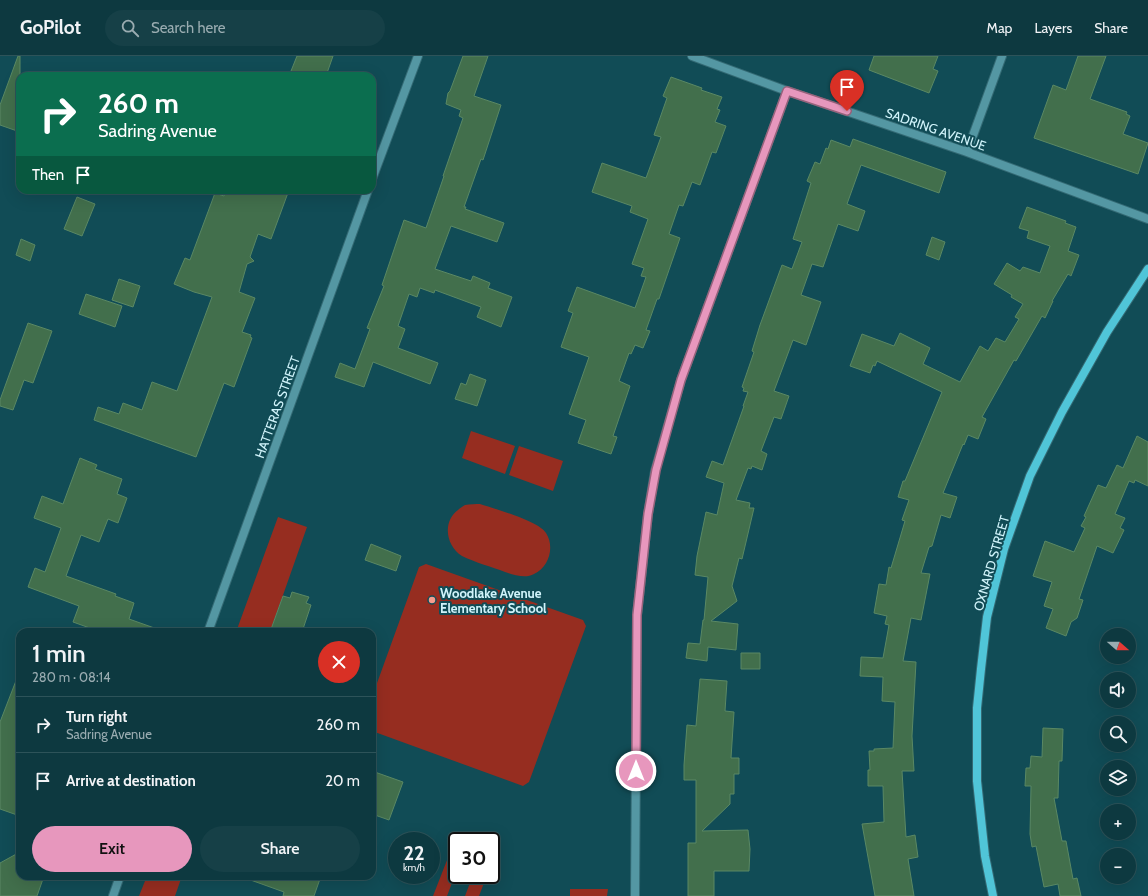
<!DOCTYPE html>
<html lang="en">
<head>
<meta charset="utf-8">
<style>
  :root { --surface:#0d3940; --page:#164047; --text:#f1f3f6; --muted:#9aacb1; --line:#2d5359; --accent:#e797bd }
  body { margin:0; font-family:Cabin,sans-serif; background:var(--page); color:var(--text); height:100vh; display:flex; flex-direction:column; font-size:15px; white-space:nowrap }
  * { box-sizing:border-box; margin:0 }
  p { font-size:13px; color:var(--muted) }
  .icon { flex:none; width:22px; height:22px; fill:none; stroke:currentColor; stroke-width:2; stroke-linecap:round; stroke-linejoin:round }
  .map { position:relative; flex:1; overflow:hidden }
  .panel { position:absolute; left:16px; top:572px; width:360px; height:252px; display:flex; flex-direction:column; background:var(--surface); border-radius:12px; box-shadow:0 4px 16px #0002,0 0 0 1px var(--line) }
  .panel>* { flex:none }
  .banner { position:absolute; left:16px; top:16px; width:360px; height:122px; border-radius:12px; box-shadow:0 4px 16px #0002,0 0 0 1px var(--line); background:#0b6e4f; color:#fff; overflow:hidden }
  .needle { width:26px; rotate:110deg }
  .fabs { position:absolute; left:1100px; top:572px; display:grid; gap:8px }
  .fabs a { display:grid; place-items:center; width:36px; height:36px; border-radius:50%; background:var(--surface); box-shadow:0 4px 16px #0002,0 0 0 1px var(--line); font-size:20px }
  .speed { position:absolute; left:388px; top:776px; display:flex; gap:8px; font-size:20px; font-weight:700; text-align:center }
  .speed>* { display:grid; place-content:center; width:52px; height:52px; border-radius:50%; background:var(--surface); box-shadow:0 4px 16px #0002,0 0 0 1px var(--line); line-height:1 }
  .speed small { font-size:10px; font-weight:400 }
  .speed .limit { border:2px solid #111; border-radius:6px; background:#fff; color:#111 }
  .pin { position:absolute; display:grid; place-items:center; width:34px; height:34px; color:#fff; margin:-41px -17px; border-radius:50% 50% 50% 0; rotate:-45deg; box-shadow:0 0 4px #0007 }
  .pin .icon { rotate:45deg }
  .me { position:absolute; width:44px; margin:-22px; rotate:0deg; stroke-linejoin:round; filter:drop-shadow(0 0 3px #0008) }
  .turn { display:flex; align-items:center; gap:14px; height:84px; padding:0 16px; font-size:18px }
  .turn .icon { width:52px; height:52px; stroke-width:2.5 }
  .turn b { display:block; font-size:28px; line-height:34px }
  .then { display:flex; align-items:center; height:38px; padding:0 16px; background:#0003; gap:8px; font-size:15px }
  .round { display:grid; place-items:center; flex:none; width:42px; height:42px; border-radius:21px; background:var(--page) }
  .head { display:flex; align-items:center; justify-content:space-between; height:68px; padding:0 16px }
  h1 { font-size:24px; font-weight:600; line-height:30px }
  .primary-button { display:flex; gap:8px; margin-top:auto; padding:8px 16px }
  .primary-button a { flex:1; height:46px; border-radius:24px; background:var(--accent); color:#111; font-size:16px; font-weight:600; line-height:46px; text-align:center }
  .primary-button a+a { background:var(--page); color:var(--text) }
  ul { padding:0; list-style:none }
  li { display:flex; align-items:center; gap:12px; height:56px; padding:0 16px; border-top:1px solid var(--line) }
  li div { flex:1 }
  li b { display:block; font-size:15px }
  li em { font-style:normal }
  header { display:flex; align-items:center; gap:24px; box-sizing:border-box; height:56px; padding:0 20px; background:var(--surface); border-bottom:1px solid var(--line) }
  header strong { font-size:19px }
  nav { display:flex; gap:22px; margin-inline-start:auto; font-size:14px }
  .search { width:280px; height:36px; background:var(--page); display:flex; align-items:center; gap:10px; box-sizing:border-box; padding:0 14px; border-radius:22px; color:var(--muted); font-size:15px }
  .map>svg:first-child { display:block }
  .green { fill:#962d20 }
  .building { fill:#426f4c; stroke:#5a8864 }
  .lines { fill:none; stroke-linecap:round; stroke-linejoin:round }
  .street-casing { stroke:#346a74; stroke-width:10 }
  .secondary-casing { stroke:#346a74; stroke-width:10 }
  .street { stroke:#5497a3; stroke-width:8 }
  .secondary { stroke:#50c5d8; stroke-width:8 }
  .route-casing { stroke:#96627b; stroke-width:10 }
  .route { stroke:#e797bd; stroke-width:7 }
  .poi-dot { fill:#f59d8e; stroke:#114c56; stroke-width:1.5 }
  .labels { text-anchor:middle; stroke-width:4; stroke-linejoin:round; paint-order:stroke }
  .street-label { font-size:13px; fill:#d1f4fb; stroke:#114c56 }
  .poi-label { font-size:13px; font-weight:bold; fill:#d1f4fb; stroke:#114c56; text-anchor:start }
</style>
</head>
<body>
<header>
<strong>GoPilot</strong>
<div class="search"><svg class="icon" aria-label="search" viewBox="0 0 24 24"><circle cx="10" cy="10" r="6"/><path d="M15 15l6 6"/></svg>Search here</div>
<nav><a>Map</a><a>Layers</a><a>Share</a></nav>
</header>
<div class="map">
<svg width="1148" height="840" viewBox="0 0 1148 840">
  <rect width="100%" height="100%" fill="#114c56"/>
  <path class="green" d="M 471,375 L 515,390 L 505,418 L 462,402 Z
    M 519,390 L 563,405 L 553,435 L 509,419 Z
    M 480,448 C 495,453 539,465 546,477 C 555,491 549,511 534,518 C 526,523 513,519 505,516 C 492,511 474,506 462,500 C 446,490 442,466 458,454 C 460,452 463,450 465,449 C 470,448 476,448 480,448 Z
    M 278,461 L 307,471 L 270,576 L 236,576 Z
    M 426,508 L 583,564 L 586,570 L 529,726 L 523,730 L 372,675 L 372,641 L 419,511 Z
    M 449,799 L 457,802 L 457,814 L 447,840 L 433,840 Z
    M 473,819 L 487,819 L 479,840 L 465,840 Z
    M 147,820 L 182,820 L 175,840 L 139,840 Z
    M 570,833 L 608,833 L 607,840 L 570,840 Z"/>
  <path class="building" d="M 18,0 L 20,0 L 20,76 L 0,69 L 0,49 Z
    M 297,0 L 333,0 L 326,20 L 289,20 Z
    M 463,0 L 488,0 L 474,40 L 501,49 L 483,104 L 481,103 L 464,151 L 466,151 L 465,153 L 504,167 L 497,186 L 451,170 L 435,213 L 471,225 L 473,220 L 490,227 L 488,232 L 512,241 L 501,271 L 477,261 L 481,251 L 435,234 L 434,237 L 420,232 L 417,241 L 409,238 L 398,270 L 405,273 L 398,292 L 438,307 L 430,328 L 373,306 L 364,331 L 335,321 L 340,307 L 355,313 L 370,273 L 367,272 L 384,230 L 382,229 L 404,164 L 426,172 L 444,120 L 443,120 L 463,62 L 459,60 L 461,54 L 446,48 L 448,37 L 450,35 Z
    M 874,0 L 938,0 L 933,13 L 938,15 L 929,37 L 869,14 Z
    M 1078,0 L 1106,0 L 1090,43 L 1127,56 L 1126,58 L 1130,60 L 1123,78 L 1148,87 L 1138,118 L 1034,82 L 1053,29 L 1066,34 Z
    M 671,21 L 702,32 L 701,34 L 722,41 L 717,53 L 720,54 L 715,66 L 726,70 L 716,97 L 712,96 L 700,129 L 692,126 L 683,150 L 679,149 L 669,178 L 680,182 L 659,243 L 657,243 L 646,274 L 650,275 L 643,292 L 635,289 L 631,298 L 629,297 L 619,325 L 630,330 L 613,380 L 617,381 L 611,398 L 578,387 L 586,364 L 569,358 L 589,301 L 561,291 L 573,257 L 568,255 L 577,231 L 635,252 L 646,221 L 641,220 L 644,212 L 632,208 L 648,163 L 630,156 L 632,150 L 592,136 L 602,107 L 646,122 L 661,81 L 654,79 L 667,42 L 663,40 Z
    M 853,83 L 946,116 L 939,137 L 861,109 L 847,148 L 865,155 L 858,175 L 838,168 L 823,211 L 812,208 L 801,239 L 821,246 L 806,289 L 793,284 L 774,335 L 789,340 L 781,363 L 774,361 L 761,395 L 767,398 L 762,414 L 752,410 L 751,413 L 748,412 L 736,444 L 750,447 L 749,452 L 754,452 L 742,503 L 739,502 L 732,530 L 737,545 L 711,565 L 738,568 L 736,594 L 708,591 L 707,605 L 686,602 L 688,587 L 700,588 L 703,564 L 704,564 L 708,521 L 695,519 L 697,500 L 706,456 L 717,459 L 724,427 L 706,421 L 712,405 L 723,409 L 744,350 L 743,350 L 748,336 L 743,335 L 744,332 L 742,331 L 754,296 L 752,295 L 760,269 L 782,209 L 792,213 L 802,186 L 793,183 L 811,127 L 807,125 L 815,106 L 820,108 L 826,92 L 828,93 L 831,84 L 850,91 Z
    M 226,134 L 289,134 L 271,183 L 258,178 L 250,201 L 254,205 L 247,208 L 239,236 L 255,242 L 242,276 L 251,279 L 250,281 L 252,282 L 234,331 L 224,327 L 196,401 L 94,364 L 98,351 L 119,358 L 123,347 L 142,354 L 152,326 L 177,335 L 212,241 L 194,236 L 174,228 L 185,202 L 190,204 L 215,137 L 224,140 Z
    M 77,141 L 95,148 L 82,180 L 64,173 Z
    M 1027,151 L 1066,165 L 1065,167 L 1076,171 L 1068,195 L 1079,199 L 1071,220 L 1068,218 L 1052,245 L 1053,245 L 1045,262 L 1042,260 L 1016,305 L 1014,304 L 982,361 L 986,363 L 978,383 L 968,379 L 964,389 L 963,388 L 943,437 L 957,441 L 950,462 L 941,459 L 932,490 L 929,491 L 921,517 L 930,518 L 921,564 L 911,562 L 903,605 L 916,606 L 912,680 L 914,715 L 902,715 L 906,781 L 915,779 L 918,801 L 908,803 L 914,840 L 875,840 L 862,768 L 884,766 L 883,730 L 868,730 L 868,714 L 870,714 L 869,695 L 874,695 L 874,693 L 893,692 L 895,646 L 882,645 L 883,621 L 860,620 L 861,601 L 883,602 L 889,569 L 885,568 L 887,560 L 874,557 L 879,528 L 886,529 L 889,511 L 891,512 L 905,465 L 902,464 L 909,444 L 898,441 L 903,425 L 905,425 L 942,336 L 877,305 L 875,310 L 873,309 L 870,317 L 850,310 L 862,278 L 894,290 L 900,277 L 930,292 L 923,308 L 960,326 L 980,290 L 988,295 L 996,282 L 1005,286 L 1019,263 L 1015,261 L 1023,248 L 1011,241 L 1012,239 L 994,228 L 1007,207 L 1020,215 L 1023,211 L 1040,217 L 1050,190 L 1027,182 L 1029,175 L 1019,172 Z
    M 932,181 L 945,186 L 939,204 L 926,199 Z
    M 21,183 L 35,189 L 30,205 L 16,199 Z
    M 119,223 L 140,230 L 133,251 L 112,244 Z
    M 86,238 L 122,250 L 115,271 L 79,258 Z
    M 28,267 L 52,275 L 33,327 L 24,324 L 13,354 L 0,350 L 0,344 Z
    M 470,318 L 486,324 L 477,350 L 455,343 L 461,327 L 466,329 Z
    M 1137,380 L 1148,386 L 1148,430 L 1135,424 L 1134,427 L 1129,425 L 1115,458 L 1125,462 L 1120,472 L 1124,474 L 1113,497 L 1097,490 L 1079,543 L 1083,544 L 1077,562 L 1071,566 L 1066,580 L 1046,572 L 1053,553 L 1044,550 L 1052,526 L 1033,520 L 1045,485 L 1074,496 L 1085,472 L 1081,470 L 1086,461 L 1084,460 L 1098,429 L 1106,432 L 1117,409 L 1123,412 Z
    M 80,402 L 97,409 L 95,413 L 122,423 L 117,438 L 127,442 L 118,467 L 108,463 L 99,486 L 81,479 L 66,520 L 116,538 L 115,540 L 134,547 L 129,563 L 160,574 L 159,576 L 101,576 L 73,566 L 79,550 L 28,531 L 35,512 L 45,516 L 61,472 L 34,462 L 42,440 L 63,448 Z
    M 371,488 L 401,500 L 396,515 L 365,504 Z
    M 292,536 L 309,541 L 306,547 L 311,549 L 302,576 L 270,576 L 283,540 L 290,542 Z
    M 741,597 L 760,597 L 760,613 L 741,613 Z
    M 19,617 L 20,617 L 20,760 L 0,753 L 0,666 Z
    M 700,623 L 727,625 L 725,655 L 734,656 L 731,702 L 739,702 L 739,718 L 734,718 L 734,738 L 730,738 L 730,748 L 702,775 L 748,774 L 750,793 L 749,815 L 714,815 L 714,840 L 688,840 L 688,787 L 696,787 L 696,724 L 684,724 L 684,709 L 687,669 L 696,670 Z
    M 1043,672 L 1063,673 L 1062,705 L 1059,705 L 1058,742 L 1054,742 L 1062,785 L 1066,785 L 1073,823 L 1077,822 L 1081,840 L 1060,840 L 1058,828 L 1044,831 L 1036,790 L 1032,791 L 1030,778 L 1031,730 L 1025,730 L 1026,712 L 1030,712 L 1031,700 L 1042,701 Z
    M 372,715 L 403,726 L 389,764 L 372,758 Z
    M 20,796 L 20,820 L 44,820 L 37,840 L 0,840 L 0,807 Z
    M 245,820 L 321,820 L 314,840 L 283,840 L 284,836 L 245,822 Z"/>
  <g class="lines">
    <g class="street-casing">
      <path id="street" d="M 692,0 L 787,35 L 967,96 L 1148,163
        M 967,96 L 1002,0
        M 372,123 L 418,0
        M 208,576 L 368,134
        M 113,840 L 120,820
        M 635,840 L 637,559 L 648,458 L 655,415 L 681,324 L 787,35"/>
    </g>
    <g class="secondary-casing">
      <path id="secondary" d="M 993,840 L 985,800 L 977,725 L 977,652 L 981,613 L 987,561 L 1004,493 L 1030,420 L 1062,356 L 1107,276 L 1148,213"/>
    </g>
    <use href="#street" class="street"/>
    <use href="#secondary" class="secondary"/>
  </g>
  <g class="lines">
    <g class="route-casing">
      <path id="route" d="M 636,715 L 637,559 L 648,458 L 656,414 L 681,324 L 787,35 L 847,55"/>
    </g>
    <use href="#route" class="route"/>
  </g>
  <circle class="poi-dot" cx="432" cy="544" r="4"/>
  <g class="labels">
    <g class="street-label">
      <text transform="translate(936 73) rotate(19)" y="5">SADRING AVENUE</text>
      <text transform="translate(277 351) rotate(-70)" y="5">HATTERAS STREET</text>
      <text transform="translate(991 507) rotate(-74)" y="5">OXNARD STREET</text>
    </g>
    <g class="poi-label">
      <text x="440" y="542">Woodlake Avenue<tspan x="440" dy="15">Elementary School</tspan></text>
    </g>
  </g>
</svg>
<div class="fabs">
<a><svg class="needle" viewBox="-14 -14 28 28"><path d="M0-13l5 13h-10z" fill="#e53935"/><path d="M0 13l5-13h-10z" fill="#9aacb1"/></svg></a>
<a><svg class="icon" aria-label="sound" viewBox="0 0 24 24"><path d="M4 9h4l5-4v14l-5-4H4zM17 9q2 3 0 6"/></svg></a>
<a><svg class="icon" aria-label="search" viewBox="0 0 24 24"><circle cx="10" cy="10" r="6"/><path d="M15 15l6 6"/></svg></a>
<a><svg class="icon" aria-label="layers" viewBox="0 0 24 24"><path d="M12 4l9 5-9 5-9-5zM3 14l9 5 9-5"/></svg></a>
<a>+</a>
<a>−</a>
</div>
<div class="speed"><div>22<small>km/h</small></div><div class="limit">30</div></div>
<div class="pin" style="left:847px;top:55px;background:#d93025"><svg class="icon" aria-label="arrive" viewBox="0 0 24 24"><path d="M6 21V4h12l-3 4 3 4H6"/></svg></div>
<svg class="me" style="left:636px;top:715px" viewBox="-20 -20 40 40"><circle r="17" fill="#e797bd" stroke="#fff" stroke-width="3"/><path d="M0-11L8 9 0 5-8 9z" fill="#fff"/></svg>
<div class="banner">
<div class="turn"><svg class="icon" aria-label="right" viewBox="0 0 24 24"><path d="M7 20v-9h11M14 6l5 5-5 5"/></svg><div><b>260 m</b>Sadring Avenue</div></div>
<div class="then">Then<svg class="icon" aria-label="arrive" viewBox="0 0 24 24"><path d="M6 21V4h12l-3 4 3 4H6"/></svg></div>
</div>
<section class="panel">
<div class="head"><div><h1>1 min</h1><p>280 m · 08:14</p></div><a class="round" style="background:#d93025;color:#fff"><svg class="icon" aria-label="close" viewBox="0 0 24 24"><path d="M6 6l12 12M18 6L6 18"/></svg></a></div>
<ul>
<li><svg class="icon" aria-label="right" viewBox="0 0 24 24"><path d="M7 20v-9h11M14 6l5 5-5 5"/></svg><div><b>Turn right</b><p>Sadring Avenue</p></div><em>260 m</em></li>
<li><svg class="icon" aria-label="arrive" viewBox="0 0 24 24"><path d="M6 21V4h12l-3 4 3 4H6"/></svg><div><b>Arrive at destination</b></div><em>20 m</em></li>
</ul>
<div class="primary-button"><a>Exit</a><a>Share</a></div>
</section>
</div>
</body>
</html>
